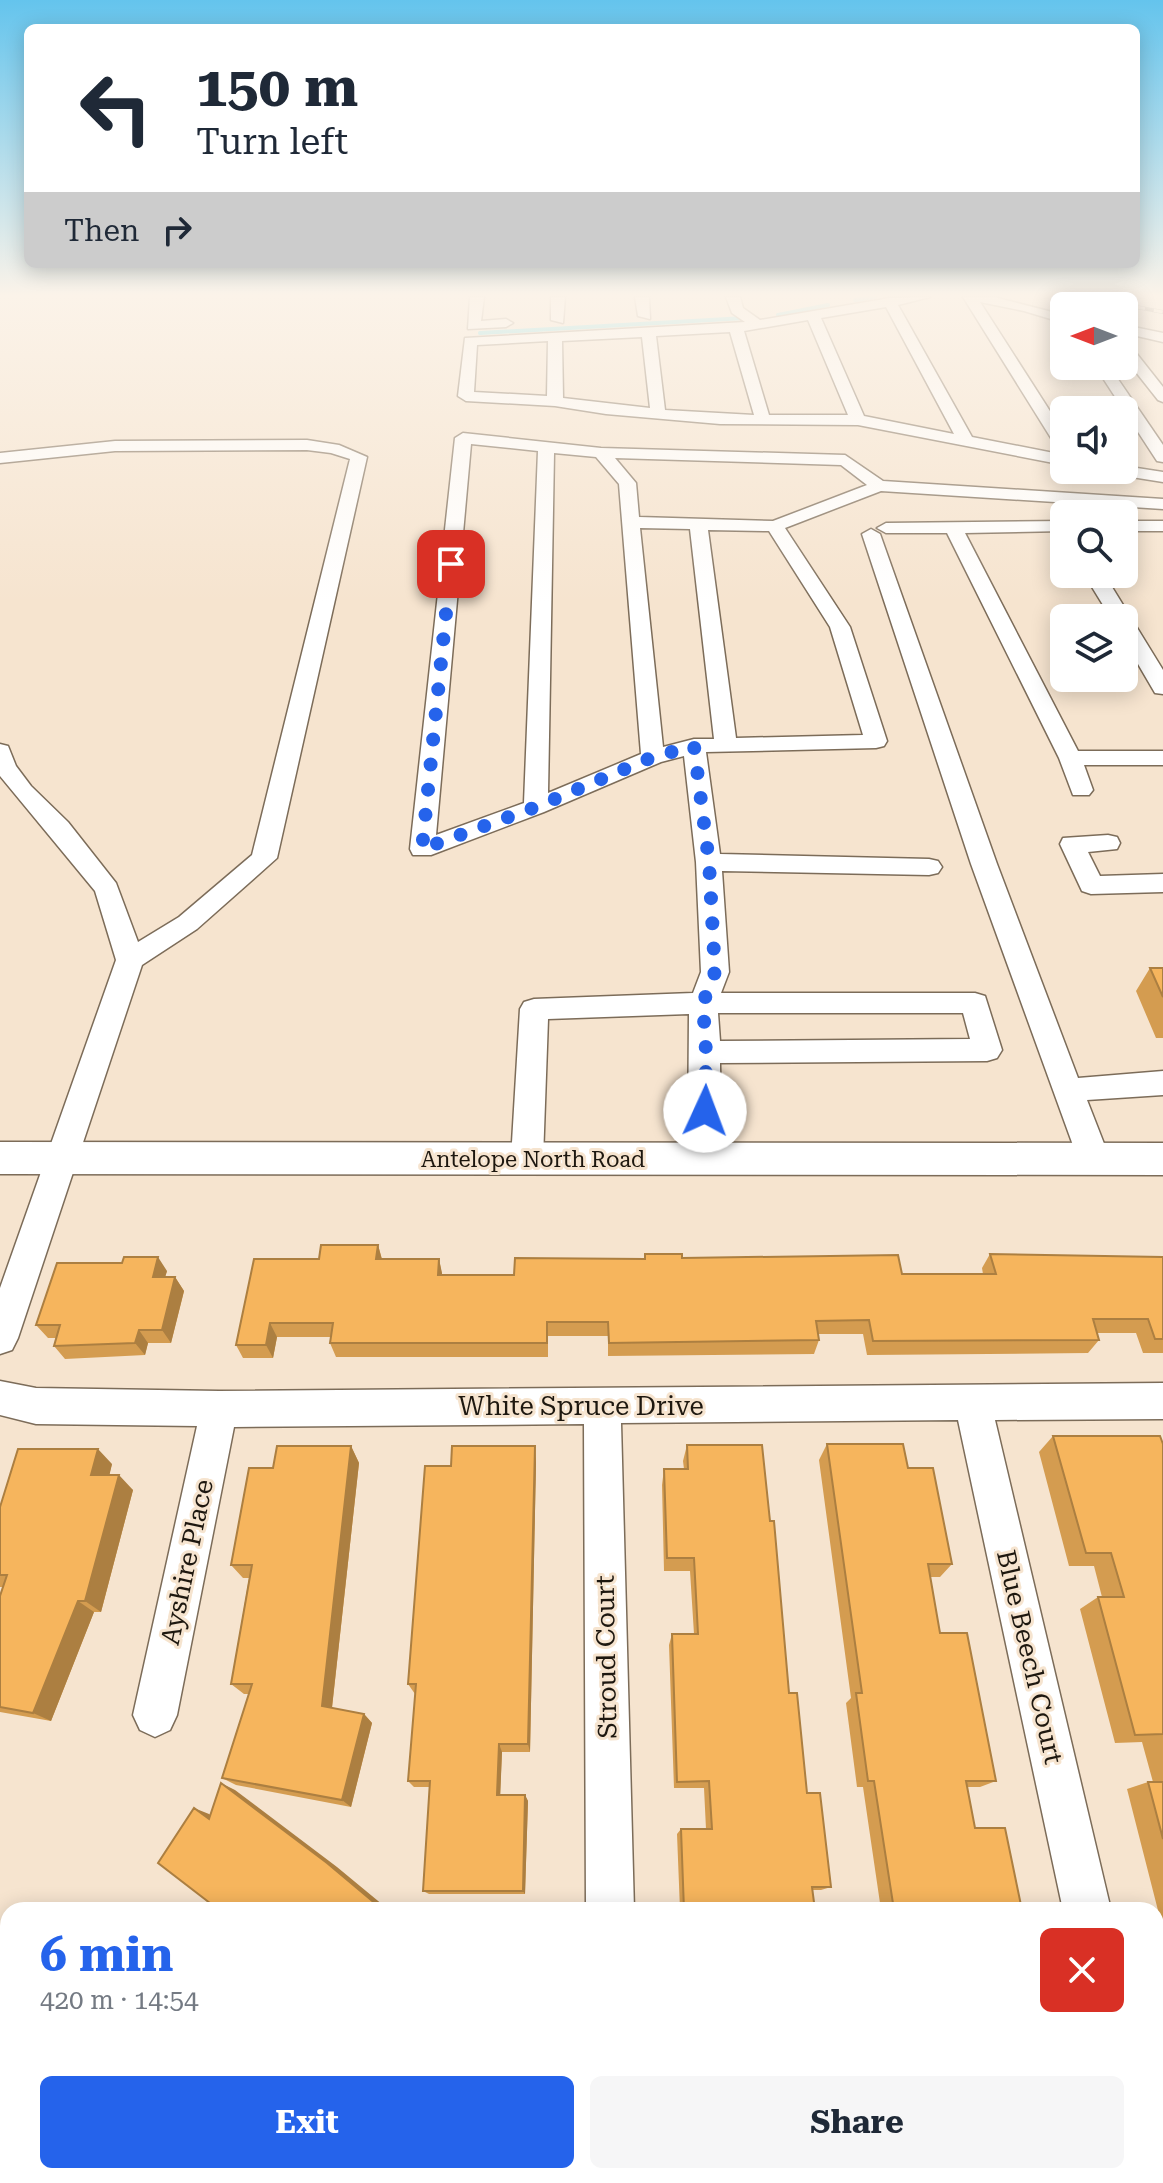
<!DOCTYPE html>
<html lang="en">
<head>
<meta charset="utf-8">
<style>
  :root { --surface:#fff; --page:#f6f6f7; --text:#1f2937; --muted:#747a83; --accent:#2563eb }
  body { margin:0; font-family:"Roboto Serif",serif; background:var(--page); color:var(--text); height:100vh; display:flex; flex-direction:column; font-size:30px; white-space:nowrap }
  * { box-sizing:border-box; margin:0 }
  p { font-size:26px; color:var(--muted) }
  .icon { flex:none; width:44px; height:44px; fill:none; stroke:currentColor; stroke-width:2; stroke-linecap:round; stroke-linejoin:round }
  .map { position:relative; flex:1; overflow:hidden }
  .side { position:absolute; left:0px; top:1902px; width:1164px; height:282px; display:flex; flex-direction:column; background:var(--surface); border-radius:24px 24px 0 0; box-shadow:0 4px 20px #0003 }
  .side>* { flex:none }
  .hud { position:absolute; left:24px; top:24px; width:1116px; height:244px; border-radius:12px; box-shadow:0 4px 20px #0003; background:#fff; color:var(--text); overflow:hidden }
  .needle { width:52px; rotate:270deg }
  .tools { position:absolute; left:1050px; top:292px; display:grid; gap:16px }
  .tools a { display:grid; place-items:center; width:88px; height:88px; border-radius:12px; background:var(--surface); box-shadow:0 4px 20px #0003; font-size:40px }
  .pin { position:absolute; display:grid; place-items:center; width:68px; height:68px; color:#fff; margin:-34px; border-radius:16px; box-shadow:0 4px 12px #0006 }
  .me { position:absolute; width:88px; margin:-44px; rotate:2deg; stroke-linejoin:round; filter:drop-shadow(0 0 6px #0008) }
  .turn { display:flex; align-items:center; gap:28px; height:168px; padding:0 40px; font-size:36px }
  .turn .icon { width:104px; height:104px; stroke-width:2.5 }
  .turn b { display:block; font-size:56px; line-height:68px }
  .then { display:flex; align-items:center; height:76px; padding:0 40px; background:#0003; gap:16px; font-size:30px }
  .round { display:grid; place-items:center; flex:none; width:84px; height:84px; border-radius:12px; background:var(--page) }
  .overview { display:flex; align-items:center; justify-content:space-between; height:136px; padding:0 40px }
  h1 { font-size:48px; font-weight:700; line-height:60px; color:var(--accent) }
  .cta { display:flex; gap:16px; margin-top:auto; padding:16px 40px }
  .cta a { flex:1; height:92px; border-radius:12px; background:var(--accent); color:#fff; font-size:32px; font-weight:700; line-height:92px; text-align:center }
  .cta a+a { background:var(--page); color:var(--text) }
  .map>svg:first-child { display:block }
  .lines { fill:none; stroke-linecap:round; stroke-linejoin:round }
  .stream-far1 { stroke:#3fdbf4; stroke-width:4 }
  .stream { stroke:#3fdbf4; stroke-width:13 }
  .minor-casing { stroke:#7c6c59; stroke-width:3 }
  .major-casing { stroke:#7c6c59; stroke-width:3 }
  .minor { fill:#fff; fill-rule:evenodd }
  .major { fill:#fff; fill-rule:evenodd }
  .rail-casing { stroke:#584f43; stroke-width:4 }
  .rail { stroke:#f6e4cf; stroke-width:3; stroke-dasharray:9; stroke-linecap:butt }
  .wall { fill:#d49c50 }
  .shaded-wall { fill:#ac7f41 }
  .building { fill:#f6b55d; stroke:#ac7f41; stroke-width:2 }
  .route { stroke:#2563eb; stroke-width:14; stroke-dasharray:0 25.2 }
  .labels { text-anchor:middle; stroke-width:6; stroke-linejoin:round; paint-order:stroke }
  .street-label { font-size:22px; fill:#1d170f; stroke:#f6e4cf }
  .near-street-label { font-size:26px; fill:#1d170f; stroke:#f6e4cf }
</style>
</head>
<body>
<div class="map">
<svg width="1163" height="2183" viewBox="0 0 1163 2183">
  <rect width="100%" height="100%" fill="#f6e4cf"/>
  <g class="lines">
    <path class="stream-far1" d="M 855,300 L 875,297
      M 778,315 L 828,305
      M 480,333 L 745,318"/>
    <path class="stream" d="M 0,2010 L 8,2015
      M 166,2176 L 172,2183"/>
    <g class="minor-casing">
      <path id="minor" d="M 470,297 L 484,297 L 481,321 L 506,319 L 513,323 L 506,327 L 468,329 Z
        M 551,297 L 565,297 L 563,323 L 551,320 Z
        M 635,297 L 649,297 L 650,319 L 638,316 Z
        M 726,297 L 740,297 L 743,308 L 760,320 L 890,298 L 930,297 L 898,305 L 972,437 L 1064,455 L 1064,465 L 858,425 L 720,424 L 606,414 L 555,406 L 466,401 L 458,396 L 465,338 L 745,322 L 732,313 ZM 886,307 L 954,434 L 864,416 L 821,318 ZM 808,320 L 848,415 L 769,415 L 744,331 ZM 730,332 L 754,415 L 665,410 L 656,336 ZM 642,337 L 650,408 L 563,398 L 562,341 ZM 548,341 L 547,396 L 474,392 L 477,345 Z
        M 963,297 L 994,297 L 1064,315 L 1064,323 L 1024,311 L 980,302 L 1064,433 L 1064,451 L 1056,446 Z
        M 1124,325 L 1163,333 L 1163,342 L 1124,333 Z
        M 1124,343 L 1129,344 L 1163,387 L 1163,402 L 1158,400 L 1124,357 Z
        M 1095,366 L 1109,366 L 1163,445 L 1163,462 L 1157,461 Z
        M 463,433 L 601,448 L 845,455 L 883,481 L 1163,499 L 1163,509 L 881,491 L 785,528 L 850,627 L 887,741 L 884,746 L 876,748 L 706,752 L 720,854 L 929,859 L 938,861 L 942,867 L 938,873 L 929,875 L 722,871 L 729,972 L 721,993 L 975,993 L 985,996 L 1002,1050 L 997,1058 L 987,1061 L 720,1063 C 720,1082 724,1157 718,1168 L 707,1172 L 696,1168 L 688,1140 L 689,1014 L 548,1019 L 543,1159 L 538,1168 L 527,1172 L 516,1168 L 511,1159 L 520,1009 L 524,1002 L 534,999 L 693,993 L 701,972 L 696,862 L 684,756 L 661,762 L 544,812 L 431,855 L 413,855 L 410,849 L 455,438 ZM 471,444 L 538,451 L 524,803 L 436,835 ZM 554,453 L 596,457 L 619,484 L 641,754 L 548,793 ZM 615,458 L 841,465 L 867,485 L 773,521 L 639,517 L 636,483 ZM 640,528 L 690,529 L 714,739 L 694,739 L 663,747 ZM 708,530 L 769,531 L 830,627 L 863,735 L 736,738 ZM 718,1013 L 963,1013 L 970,1039 L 720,1041 Z
        M 307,440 L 339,445 L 367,457 L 277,858 L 197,929 L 142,965 L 18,1338 L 12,1350 L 0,1354 L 0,1288 L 116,960 L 95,891 L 0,776 L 0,744 L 8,746 L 16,766 L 31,786 L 68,822 L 116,883 L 138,942 L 179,917 L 252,855 L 350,459 L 331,453 L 307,450 L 115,451 L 0,463 L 0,453 L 115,441 Z
        M 1124,466 L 1163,472 L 1163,482 L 1119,475 L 1111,470 L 1124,470 Z
        M 1064,521 L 1064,531 L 965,533 L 1078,751 L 1163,751 L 1163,765 L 1084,765 L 1093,790 L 1089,795 L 1073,795 L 1059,758 L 947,533 L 886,533 L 877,528 L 886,523 Z
        M 1124,521 L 1163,521 L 1163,531 L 1124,531 Z
        M 871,529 L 880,534 L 997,864 L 1078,1078 L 1163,1071 L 1163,1095 L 1087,1100 L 1110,1159 L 1105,1168 L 1094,1172 L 1083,1168 L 1078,1159 L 971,864 L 862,534 Z
        M 1084,574 L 1104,574 L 1163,670 L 1163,694 L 1155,693 L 1124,640 L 1124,618 L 1111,618 Z
        M 1108,835 L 1117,837 L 1120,843 L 1117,849 L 1088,852 L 1100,876 L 1163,874 L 1163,892 L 1091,894 L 1082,891 L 1060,844 L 1063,838 Z
        M 0,1381 L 36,1388 L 219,1391 L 1163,1383 L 1163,1419 L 995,1420 L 1111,1910 L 1063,1910 L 958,1420 L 621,1423 L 634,1910 L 586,1910 L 584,1424 L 234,1427 L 177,1715 L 170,1730 L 155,1737 L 140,1730 L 133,1715 L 197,1426 L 36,1424 L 0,1415 Z
        M 1101,2176 L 1153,2176 L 1154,2183 L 1100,2183 Z"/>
    </g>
    <g class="major-casing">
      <path id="major" d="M 0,1142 L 1163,1143 L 1163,1175 L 0,1174 Z"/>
    </g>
    <use href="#minor" class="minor"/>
    <use href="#major" class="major"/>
    <g class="rail-casing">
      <path id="rail" d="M 1062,297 L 1093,303
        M 1083,297 L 1163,312"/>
    </g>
    <use href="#rail" class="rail"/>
  </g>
  <path class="wall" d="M 1150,968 L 1163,968 L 1163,1038 L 1156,1038 L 1136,991 Z
    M 378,1245 L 382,1259 L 439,1259 L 442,1275 L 514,1275 L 645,1259 L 682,1258 L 902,1274 L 983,1274 L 982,1268 L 990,1254 L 1163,1257 L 1163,1353 L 1143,1353 L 1136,1333 L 1097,1333 L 1099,1340 L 1088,1353 L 867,1355 L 863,1334 L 818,1334 L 819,1340 L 814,1354 L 608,1356 L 608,1336 L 548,1336 L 548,1357 L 336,1357 L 330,1343 L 331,1337 L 277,1337 L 273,1358 L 243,1358 L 236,1345 L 319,1259 Z
    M 167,1271 L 165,1277 L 175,1277 L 184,1291 L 171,1343 L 148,1343 L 145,1355 L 65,1359 L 54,1346 L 56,1338 L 48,1338 L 36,1325 Z
    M 1053,1436 L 1163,1444 L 1163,1930 L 1127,1789 L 1148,1782 L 1153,1782 L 1142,1742 L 1115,1743 L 1080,1609 L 1098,1597 L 1102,1597 L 1094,1566 L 1069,1566 L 1039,1452 Z
    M 827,1444 L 908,1468 L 952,1564 L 940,1577 L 930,1577 L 940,1633 L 996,1781 L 980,1787 L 967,1787 L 975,1828 L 1022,1910 L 881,1910 L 863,1787 L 857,1787 L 846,1703 L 851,1698 L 819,1460 Z
    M 687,1445 L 789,1693 L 807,1793 L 831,1887 L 821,1890 L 812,1890 L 815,1910 L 680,1910 L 677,1834 L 681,1829 L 706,1829 L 704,1788 L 674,1788 L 669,1645 L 672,1634 L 694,1634 L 690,1571 L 664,1571 L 662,1485 L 664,1469 L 684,1469 L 683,1461 Z
    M 351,1446 L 359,1463 L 332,1708 L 364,1714 L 372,1723 L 351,1807 L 236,1785 L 222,1778 L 249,1694 L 244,1694 L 231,1684 L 249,1578 L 243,1578 L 231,1565 L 273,1468 Z
    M 535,1446 L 536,1463 L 530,1752 L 502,1752 L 500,1795 L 525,1795 L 528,1801 L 525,1894 L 429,1894 L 423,1891 L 430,1787 L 414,1787 L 408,1781 L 415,1694 L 408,1684 L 451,1466 Z
    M 112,1464 L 109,1475 L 133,1490 L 101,1612 L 94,1612 L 51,1721 L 0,1712 L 0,1596 L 3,1587 L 0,1587 L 0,1507 Z
    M 656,2176 L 736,2176 L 748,2183 L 655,2183 Z
    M 893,2176 L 1049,2176 L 1051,2183 L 893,2183 Z"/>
  <path class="shaded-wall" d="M 378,1245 L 382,1260 L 376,1259 Z
    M 158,1257 L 167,1271 L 161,1290 L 153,1277 Z
    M 439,1259 L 442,1273 L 441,1289 L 438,1275 Z
    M 175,1277 L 184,1291 L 171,1343 L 162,1330 Z
    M 270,1323 L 277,1337 L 273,1358 L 266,1345 Z
    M 139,1330 L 148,1343 L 145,1355 L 135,1343 Z
    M 351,1446 L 359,1463 L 331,1716 L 322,1706 Z
    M 535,1446 L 536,1463 L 530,1752 L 528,1744 Z
    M 98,1449 L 112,1464 L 106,1490 L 91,1475 Z
    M 119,1475 L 133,1490 L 101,1612 L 85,1601 Z
    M 78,1601 L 94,1612 L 51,1721 L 33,1713 Z
    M 364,1714 L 372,1723 L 351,1807 L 342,1800 Z
    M 499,1744 L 502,1752 L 500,1801 L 497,1795 Z
    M 221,1783 L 235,1790 L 337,1867 L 389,1910 L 383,1910 Z
    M 525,1795 L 528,1801 L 525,1894 L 523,1891 Z
    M 194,1808 L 209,1814 L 224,1825 L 209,1819 Z
    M 726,2176 L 736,2176 L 748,2183 L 738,2183 Z"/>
  <path class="building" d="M 1150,968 L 1163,968 L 1163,997 Z
    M 321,1245 L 378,1245 L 376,1259 L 439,1259 L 438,1275 L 514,1275 L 515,1258 L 645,1259 L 645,1254 L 682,1254 L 682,1258 L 898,1255 L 902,1274 L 996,1274 L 990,1254 L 1163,1257 L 1163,1339 L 1155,1339 L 1148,1319 L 1093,1319 L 1099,1340 L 873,1341 L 869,1320 L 816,1321 L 819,1340 L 609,1343 L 608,1322 L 547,1322 L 547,1343 L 330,1343 L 333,1323 L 270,1323 L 266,1345 L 236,1345 L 254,1259 L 319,1259 Z
    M 124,1257 L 158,1257 L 153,1277 L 175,1277 L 162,1330 L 139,1330 L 135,1343 L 54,1346 L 60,1325 L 36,1325 L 57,1263 L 122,1263 Z
    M 1053,1436 L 1160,1436 L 1163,1444 L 1163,1734 L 1135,1735 L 1098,1597 L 1124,1597 L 1111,1553 L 1086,1553 Z
    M 827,1444 L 903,1444 L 908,1468 L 933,1468 L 952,1564 L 928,1564 L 940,1633 L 967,1633 L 996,1781 L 966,1781 L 975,1828 L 1005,1828 L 1022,1910 L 894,1910 L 874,1781 L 868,1781 L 856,1693 L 862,1693 Z
    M 687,1445 L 762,1445 L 770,1521 L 774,1521 L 789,1693 L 797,1693 L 807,1793 L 820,1793 L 831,1887 L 812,1887 L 815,1910 L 684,1910 L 681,1829 L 712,1829 L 709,1781 L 677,1782 L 672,1634 L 698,1634 L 694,1558 L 667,1558 L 664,1469 L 688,1469 Z
    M 277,1446 L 351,1446 L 322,1706 L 364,1714 L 342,1800 L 222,1778 L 252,1684 L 231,1684 L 252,1565 L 231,1565 L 249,1468 L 273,1468 Z
    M 452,1446 L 535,1446 L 528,1744 L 499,1744 L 497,1795 L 525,1795 L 523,1891 L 423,1891 L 430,1781 L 408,1781 L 416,1684 L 408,1684 L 425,1466 L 451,1466 Z
    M 18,1449 L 98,1449 L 91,1475 L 119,1475 L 85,1601 L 78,1601 L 33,1713 L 0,1707 L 0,1596 L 7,1575 L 0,1575 L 0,1507 Z
    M 1148,1782 L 1163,1782 L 1163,1839 Z
    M 221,1783 L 327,1863 L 383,1910 L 219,1910 L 158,1863 L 194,1808 L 209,1819 Z
    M 663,2176 L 726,2176 L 738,2183 L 661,2183 Z
    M 906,2176 L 1049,2176 L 1051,2183 L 907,2183 Z"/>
  <linearGradient id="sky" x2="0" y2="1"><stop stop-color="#64c4ed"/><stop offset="0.49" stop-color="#fbf3e9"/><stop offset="1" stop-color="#fbf3e9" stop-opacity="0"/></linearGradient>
  <rect width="1163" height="603" fill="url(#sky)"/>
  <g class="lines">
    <path class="route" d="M 451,564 L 422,849 L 536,807 L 653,757 L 694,746 L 709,862 L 715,972 L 703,1003 L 706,1052 L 705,1111"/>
  </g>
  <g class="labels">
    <g class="street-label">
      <text x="533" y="1167">Antelope North Road</text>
    </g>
    <g class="near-street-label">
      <text x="581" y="1415">White Spruce Drive</text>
      <text transform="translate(187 1562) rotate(-78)" y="9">Ayshire Place</text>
      <text transform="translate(606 1657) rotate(-91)" y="9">Stroud Court</text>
      <text transform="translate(1030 1657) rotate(77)" y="9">Blue Beech Court</text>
    </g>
  </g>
</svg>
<div class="tools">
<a><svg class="needle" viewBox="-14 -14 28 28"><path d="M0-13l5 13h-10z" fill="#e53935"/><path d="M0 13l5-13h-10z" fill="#747a83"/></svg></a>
<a><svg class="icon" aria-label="sound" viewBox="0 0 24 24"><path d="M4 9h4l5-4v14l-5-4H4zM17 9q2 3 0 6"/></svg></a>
<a><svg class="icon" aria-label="search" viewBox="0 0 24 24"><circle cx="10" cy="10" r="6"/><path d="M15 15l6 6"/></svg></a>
<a><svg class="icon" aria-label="layers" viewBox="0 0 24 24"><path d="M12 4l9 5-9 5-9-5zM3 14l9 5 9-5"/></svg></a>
</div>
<div class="pin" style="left:451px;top:564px;background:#d93025"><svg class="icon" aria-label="arrive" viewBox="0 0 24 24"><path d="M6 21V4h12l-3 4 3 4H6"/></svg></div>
<svg class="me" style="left:705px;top:1111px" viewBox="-20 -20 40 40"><circle r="19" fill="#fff"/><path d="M0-13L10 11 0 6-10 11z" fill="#2563eb"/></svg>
<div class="hud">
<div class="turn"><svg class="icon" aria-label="left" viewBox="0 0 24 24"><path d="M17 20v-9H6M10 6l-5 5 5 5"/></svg><div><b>150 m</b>Turn left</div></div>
<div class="then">Then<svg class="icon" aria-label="right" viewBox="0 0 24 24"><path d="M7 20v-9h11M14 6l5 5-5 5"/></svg></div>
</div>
<section class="side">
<div class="overview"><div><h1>6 min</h1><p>420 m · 14:54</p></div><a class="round" style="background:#d93025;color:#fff"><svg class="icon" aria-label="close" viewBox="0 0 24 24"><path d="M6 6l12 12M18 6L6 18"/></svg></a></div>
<div class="cta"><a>Exit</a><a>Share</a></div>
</section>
</div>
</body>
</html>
